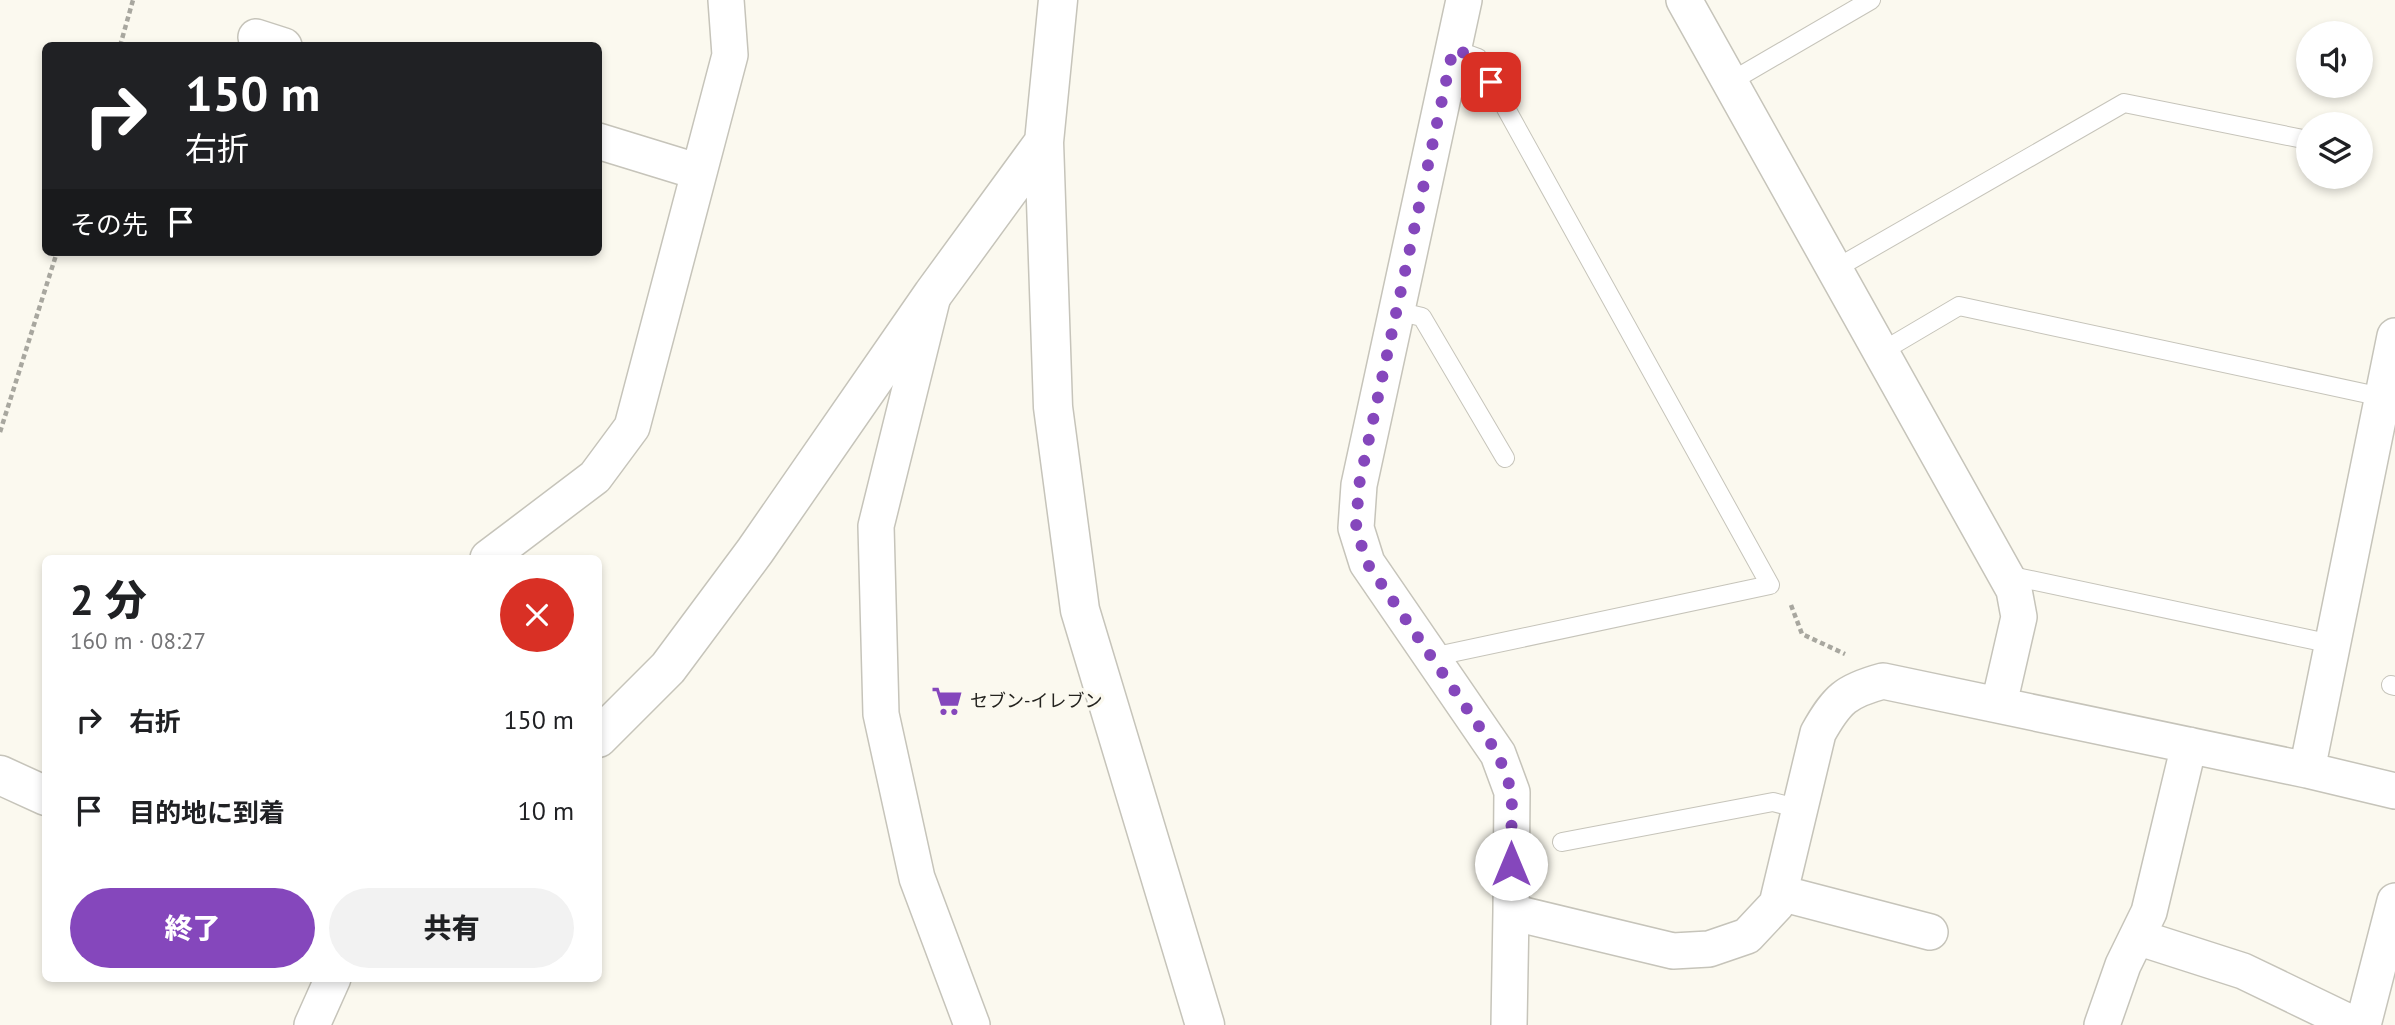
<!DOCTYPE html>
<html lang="ja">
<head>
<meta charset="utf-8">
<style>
  :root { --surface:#fff; --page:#f2f2f2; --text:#202124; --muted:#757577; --accent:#8547bc }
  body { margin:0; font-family:"PT Sans","Noto Sans JP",sans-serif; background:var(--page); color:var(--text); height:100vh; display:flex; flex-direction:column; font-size:26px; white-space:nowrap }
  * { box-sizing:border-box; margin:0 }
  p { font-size:23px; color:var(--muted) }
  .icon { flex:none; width:38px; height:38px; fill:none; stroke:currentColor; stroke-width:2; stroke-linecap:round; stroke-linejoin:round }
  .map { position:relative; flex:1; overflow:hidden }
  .details { position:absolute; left:42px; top:555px; width:560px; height:427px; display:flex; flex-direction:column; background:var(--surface); border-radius:10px; box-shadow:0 4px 10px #0003 }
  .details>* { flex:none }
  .guide { position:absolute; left:42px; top:42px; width:560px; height:214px; border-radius:10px; box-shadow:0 4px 10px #0003; background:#202124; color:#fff; overflow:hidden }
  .tools { position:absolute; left:2296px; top:21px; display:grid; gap:14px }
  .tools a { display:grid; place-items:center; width:77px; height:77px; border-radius:50%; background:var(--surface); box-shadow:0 4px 10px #0003; font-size:35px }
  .pin { position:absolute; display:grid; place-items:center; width:60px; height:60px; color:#fff; margin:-30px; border-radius:14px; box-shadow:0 4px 10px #0006 }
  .me { position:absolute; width:77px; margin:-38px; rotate:0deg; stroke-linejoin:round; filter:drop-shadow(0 0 5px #0008) }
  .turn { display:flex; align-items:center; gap:24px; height:147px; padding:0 28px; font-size:32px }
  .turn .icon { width:91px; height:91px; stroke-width:2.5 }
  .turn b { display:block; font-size:49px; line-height:60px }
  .then { display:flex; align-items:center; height:66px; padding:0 28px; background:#0003; gap:14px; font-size:26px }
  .round { display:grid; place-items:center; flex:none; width:74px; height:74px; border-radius:37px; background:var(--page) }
  .headline { display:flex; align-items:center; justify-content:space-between; height:119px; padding:0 28px }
  h1 { font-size:42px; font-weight:800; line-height:52px }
  .action { display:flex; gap:14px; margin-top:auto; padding:14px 28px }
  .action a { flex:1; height:80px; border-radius:42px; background:var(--accent); color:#fff; font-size:28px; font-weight:800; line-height:80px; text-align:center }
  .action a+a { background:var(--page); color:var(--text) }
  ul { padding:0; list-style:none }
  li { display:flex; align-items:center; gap:21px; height:91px; padding:0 28px }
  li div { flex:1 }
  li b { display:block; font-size:26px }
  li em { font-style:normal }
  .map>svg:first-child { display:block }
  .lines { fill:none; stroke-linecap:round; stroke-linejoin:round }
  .service-casing { stroke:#c6c4ba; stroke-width:20 }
  .minor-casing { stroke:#c6c4ba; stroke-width:38 }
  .tertiary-casing { stroke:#c6c4ba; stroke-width:41 }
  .path { stroke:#a8a79f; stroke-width:4.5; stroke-dasharray:5 3.5; stroke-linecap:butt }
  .service { stroke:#fff; stroke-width:18 }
  .minor { stroke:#fff; stroke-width:35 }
  .tertiary { stroke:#fff; stroke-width:38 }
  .route { stroke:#8547bc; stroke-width:12; stroke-dasharray:0 21.6 }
  .labels { text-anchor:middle; stroke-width:7; stroke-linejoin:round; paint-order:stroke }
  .poi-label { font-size:18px; fill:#24231f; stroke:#fbf9ef; text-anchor:start }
</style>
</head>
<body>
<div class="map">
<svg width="2395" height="1025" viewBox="0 0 2395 1025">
  <rect width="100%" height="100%" fill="#fbf9ef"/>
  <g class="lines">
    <g class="service-casing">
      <path id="service" d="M 1730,82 L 1871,0
        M 1835,269 L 2124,103 L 2308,140
        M 1397,311 L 1422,317 L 1505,458
        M 1881,352 L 1959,306 L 2382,397
        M 2007,575 L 2332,644
        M 1432,657 L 1770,585 L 1478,58 L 1453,49
        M 2391,685 L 2395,686
        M 1562,842 L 1773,802 L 1800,809"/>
    </g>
    <g class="minor-casing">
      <path id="minor" d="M 1464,0 L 1359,485 L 1356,528 L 1367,563 L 1498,754 L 1512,792 L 1511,912 L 1673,951 L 1709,949 L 1747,936 L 1777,904 L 1818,733 C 1837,699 1846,691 1883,681 L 2307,770 L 2395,791
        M 1684,0 L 2014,590 L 2019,617 L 1999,704
        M 256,37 L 284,46
        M 598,141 L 699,172
        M 932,300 L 876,526 L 881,714 L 917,878 L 972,1025
        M 488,558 L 595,477 L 632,427 L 730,55 L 726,0
        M 2307,770 L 2395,336
        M 1780,893 L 1930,932
        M 2137,937 L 2243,971 L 2355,1025
        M 312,1025 L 333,978
        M 1509,1025 L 1511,912
        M 2102,1025 L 2123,965 L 2149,912 L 2189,745
        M 2363,1025 L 2395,901"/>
    </g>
    <g class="tertiary-casing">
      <path id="tertiary" d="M 1058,0 L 1044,142 L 1053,407 L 1080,610 L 1205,1025
        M 598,738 L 668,668 L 755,551 L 933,294 L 1044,142
        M 0,775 L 46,796"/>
    </g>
    <path class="path" d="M 120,46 L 133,0
      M 0,432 L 57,252
      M 1791,605 L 1802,634 L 1845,654"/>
    <use href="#service" class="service"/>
    <use href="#minor" class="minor"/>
    <use href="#tertiary" class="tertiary"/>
  </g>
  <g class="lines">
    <path class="route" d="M 1491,82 L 1478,58 L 1453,49 L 1359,485 L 1356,528 L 1367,563 L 1498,754 L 1512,792 L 1511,864"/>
  </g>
  <defs>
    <g id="supermarket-bare" transform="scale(2.415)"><path d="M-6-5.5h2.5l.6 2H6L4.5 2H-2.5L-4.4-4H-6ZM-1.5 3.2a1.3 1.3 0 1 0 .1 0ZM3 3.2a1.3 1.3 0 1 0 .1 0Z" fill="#8547bc" stroke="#fbf9ef" stroke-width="2.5" paint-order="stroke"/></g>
  </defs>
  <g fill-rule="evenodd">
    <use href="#supermarket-bare" x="947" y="701"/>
  </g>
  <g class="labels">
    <g class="poi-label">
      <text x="970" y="707">セブン-イレブン</text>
    </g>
  </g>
</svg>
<div class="tools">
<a><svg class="icon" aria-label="sound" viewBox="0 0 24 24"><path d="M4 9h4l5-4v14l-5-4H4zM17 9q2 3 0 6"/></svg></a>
<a><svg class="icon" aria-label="layers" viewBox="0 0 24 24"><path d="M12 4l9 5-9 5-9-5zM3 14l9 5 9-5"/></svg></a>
</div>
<div class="pin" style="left:1491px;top:82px;background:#d93025"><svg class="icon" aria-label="arrive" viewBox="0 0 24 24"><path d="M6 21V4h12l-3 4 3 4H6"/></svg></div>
<svg class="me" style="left:1511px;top:864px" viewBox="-20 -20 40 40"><circle r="19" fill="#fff"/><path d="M0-13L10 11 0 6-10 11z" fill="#8547bc"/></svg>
<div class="guide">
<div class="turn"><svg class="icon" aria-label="right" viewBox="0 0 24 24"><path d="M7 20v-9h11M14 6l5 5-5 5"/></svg><div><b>150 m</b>右折</div></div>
<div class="then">その先<svg class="icon" aria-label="arrive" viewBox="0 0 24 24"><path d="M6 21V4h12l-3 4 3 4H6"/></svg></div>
</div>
<section class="details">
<div class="headline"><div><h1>2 分</h1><p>160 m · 08:27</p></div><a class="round" style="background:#d93025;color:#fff"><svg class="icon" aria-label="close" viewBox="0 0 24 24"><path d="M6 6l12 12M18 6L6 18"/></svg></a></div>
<ul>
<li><svg class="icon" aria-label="right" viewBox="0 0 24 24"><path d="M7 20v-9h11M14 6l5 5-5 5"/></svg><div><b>右折</b></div><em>150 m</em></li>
<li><svg class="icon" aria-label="arrive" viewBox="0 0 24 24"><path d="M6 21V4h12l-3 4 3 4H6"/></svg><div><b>目的地に到着</b></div><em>10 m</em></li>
</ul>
<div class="action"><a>終了</a><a>共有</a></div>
</section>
</div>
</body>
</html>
